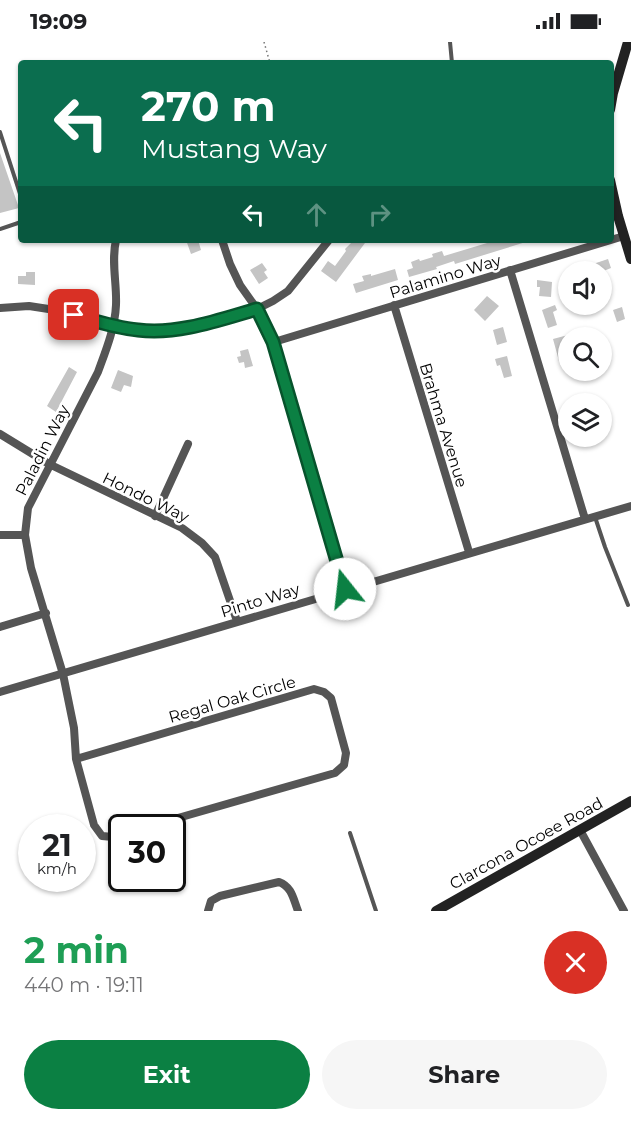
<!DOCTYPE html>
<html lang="en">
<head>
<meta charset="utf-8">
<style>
  :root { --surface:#fff; --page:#f6f6f6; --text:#202124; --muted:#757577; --accent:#0b8043 }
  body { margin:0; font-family:Montserrat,sans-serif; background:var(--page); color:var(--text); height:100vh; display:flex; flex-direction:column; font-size:22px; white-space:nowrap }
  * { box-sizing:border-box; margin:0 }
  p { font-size:20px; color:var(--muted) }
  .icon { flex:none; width:33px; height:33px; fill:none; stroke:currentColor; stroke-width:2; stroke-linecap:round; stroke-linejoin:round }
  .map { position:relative; height:869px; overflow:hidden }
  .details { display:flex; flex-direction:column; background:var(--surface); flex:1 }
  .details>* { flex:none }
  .hud { position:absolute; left:18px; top:18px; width:596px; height:183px; border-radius:6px; box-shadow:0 2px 4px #0004; background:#0b6e4f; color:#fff; overflow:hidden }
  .controls { position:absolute; left:558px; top:219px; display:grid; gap:12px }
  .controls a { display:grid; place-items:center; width:54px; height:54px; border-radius:50%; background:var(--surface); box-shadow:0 2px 4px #0004; font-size:30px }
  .speed { position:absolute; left:18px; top:772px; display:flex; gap:12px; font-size:30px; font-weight:700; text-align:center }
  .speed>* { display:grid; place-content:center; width:78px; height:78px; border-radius:50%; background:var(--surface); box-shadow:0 2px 4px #0004; line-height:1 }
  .speed small { font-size:15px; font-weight:400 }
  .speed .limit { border:3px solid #111; border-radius:9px; background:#fff; color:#111 }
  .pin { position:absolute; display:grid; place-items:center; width:51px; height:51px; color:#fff; margin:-26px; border-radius:12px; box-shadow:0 3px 9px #0006 }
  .me { position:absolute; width:66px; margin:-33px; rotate:344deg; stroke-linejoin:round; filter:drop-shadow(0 0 4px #0008) }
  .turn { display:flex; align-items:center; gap:21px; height:126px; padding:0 24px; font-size:27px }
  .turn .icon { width:78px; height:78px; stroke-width:2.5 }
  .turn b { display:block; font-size:42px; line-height:51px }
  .lanes { display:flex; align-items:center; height:57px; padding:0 24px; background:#0003; justify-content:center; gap:30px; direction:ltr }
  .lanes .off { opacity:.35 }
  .round { display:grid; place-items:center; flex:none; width:63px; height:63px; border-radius:32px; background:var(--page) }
  .overview { display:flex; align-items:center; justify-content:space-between; height:102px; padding:0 24px }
  h1 { font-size:36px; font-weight:700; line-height:45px; color:#1e9e55 }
  .primary-button { display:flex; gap:12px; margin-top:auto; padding:12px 24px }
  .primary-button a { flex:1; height:69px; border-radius:36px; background:var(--accent); color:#fff; font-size:24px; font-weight:700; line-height:69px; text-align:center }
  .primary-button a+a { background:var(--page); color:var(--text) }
  .status { display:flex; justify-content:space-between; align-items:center; height:42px; padding:0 30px; background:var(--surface); direction:ltr }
  .status svg { height:16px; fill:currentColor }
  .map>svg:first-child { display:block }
  .building { fill:#c4c4c4 }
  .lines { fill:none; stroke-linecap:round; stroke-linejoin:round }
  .path { stroke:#777; stroke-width:1.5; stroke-dasharray:1.5 3; stroke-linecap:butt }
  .lane { stroke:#555; stroke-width:4 }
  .street { stroke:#555; stroke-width:8 }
  .secondary { stroke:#222; stroke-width:10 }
  .route-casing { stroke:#07532c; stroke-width:15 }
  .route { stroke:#0b8043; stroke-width:10 }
  .labels { text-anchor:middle; stroke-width:5; stroke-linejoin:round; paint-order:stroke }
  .street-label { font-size:16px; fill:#000; stroke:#fff }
</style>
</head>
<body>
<div class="status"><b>19:09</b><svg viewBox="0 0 49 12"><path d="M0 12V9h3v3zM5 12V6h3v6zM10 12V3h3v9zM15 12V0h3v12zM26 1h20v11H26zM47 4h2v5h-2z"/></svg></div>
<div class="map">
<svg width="631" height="869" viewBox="0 0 631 869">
  <rect width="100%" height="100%" fill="#fff"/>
  <path class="building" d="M 0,111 L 19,166 L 0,171 Z
    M 186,198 L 198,198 L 201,208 L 191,212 Z
    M 354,198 L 362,198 L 365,201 L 336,240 L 321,229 L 328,219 L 335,224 L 346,209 L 345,207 Z
    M 497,198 L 529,199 L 455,222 L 454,219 L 436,225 L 437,227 L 409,235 L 407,228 L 413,226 L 411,220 L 419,217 L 420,219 L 433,215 L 432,212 L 442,209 L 444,214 Z
    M 608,217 L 611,226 L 601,230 L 592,230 L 590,223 Z
    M 262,221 L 267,228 L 264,230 L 268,236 L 259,242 L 250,228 Z
    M 395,227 L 398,238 L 356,251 L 353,242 L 364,239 L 362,234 L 371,232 L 371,234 Z
    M 26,230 L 35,230 L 35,243 L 18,242 L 18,234 L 26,234 Z
    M 537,238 L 552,240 L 551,255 L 539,254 L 540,245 L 537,245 Z
    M 487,254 L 499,264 L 485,279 L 474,268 Z
    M 555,263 L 557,268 L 553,270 L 557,283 L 548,286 L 542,268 Z
    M 622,265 L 625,277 L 617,280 L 613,268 Z
    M 503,285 L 507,300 L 497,303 L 493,288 Z
    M 568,293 L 568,316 L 559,319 L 553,297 Z
    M 248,307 L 253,324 L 245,326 L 244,320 L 239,321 L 237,315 L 241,314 L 240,309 Z
    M 507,314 L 512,334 L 504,336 L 500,323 L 497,324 L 495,317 Z
    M 69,325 L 77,330 L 56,370 L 47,364 Z
    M 118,328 L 133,334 L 131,345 L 124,343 L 121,350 L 111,346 Z"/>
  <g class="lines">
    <path class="path" d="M 264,0 L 270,21"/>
    <path class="lane" d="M 450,0 L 452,21
      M 0,90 L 21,155
      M 0,187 L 21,180
      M 595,475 L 605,505 L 628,563
      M 350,791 L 376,869"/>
    <path class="street" d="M 116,198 C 111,220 117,241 116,263 C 115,286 106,308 98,330 L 28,466 L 25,493 L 31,526 L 63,632 L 74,686 L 76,717 L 94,783 L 102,794 L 113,795 L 122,792
      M 222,198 L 230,222 L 240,243 L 257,267 L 274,300 L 345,547
      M 510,228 L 585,477
      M 394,263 L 469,510
      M 0,266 L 29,264 L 55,268 L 113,285 L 140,289 L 174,288 L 257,267 L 273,259 L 288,249 L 329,198
      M 274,300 L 624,194
      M 0,392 L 49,422 L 182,486 L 202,501 L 215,515 L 237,579
      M 155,474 L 188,402
      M 0,493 L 25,493
      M 0,585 L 46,571
      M 0,650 L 631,464
      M 76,717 L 314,647 L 324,650 L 331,656 L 346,711 L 344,723 L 335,731 L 143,786
      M 580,788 L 624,869
      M 208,869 L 211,859 L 220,854 L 279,840 C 292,845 293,856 298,869"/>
    <path class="secondary" d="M 610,68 L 613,51 L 628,0
      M 610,138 L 618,174 L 631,217
      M 436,869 L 631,759"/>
  </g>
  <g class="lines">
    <g class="route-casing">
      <path id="route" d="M 74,273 C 95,279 116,286 138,288 C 178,293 219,278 257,267 L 273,300 L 345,547"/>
    </g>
    <use href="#route" class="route"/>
  </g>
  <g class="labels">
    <g class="street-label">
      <text transform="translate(445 234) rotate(-17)" y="6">Palamino Way</text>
      <text transform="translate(444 383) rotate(73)" y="6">Brahma Avenue</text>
      <text transform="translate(42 408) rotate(-63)" y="6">Paladin Way</text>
      <text transform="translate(146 455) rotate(26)" y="6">Hondo Way</text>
      <text transform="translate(260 558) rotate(-17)" y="6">Pinto Way</text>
      <text transform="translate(232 657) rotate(-16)" y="6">Regal Oak Circle</text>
      <text transform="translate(526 801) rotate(-29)" y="6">Clarcona Ocoee Road</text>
    </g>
  </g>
</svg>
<div class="controls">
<a><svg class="icon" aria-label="sound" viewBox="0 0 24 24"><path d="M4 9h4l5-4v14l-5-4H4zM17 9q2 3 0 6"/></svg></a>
<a><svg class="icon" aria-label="search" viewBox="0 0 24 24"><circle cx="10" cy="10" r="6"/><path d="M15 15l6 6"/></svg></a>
<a><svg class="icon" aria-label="layers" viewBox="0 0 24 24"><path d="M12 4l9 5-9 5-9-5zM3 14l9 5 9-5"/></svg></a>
</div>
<div class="speed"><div>21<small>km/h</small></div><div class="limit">30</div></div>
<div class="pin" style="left:74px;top:273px;background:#d93025"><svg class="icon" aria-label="arrive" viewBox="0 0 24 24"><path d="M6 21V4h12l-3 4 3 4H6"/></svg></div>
<svg class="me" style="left:345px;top:547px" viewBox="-20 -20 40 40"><circle r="19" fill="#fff"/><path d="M0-13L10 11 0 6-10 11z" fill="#0b8043"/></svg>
<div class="hud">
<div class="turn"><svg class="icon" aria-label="left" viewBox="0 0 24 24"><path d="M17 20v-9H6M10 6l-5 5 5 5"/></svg><div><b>270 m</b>Mustang Way</div></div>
<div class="lanes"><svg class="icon" aria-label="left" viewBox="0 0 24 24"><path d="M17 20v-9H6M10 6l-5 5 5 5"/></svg><svg class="icon off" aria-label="ahead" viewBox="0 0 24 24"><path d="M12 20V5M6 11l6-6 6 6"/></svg><svg class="icon off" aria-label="right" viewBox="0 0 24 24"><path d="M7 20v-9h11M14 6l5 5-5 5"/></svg></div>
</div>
</div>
<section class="details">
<div class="overview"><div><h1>2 min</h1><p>440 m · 19:11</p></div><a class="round" style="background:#d93025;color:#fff"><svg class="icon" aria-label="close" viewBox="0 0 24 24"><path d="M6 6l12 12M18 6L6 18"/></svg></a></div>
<div class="primary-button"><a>Exit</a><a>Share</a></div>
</section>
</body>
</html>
